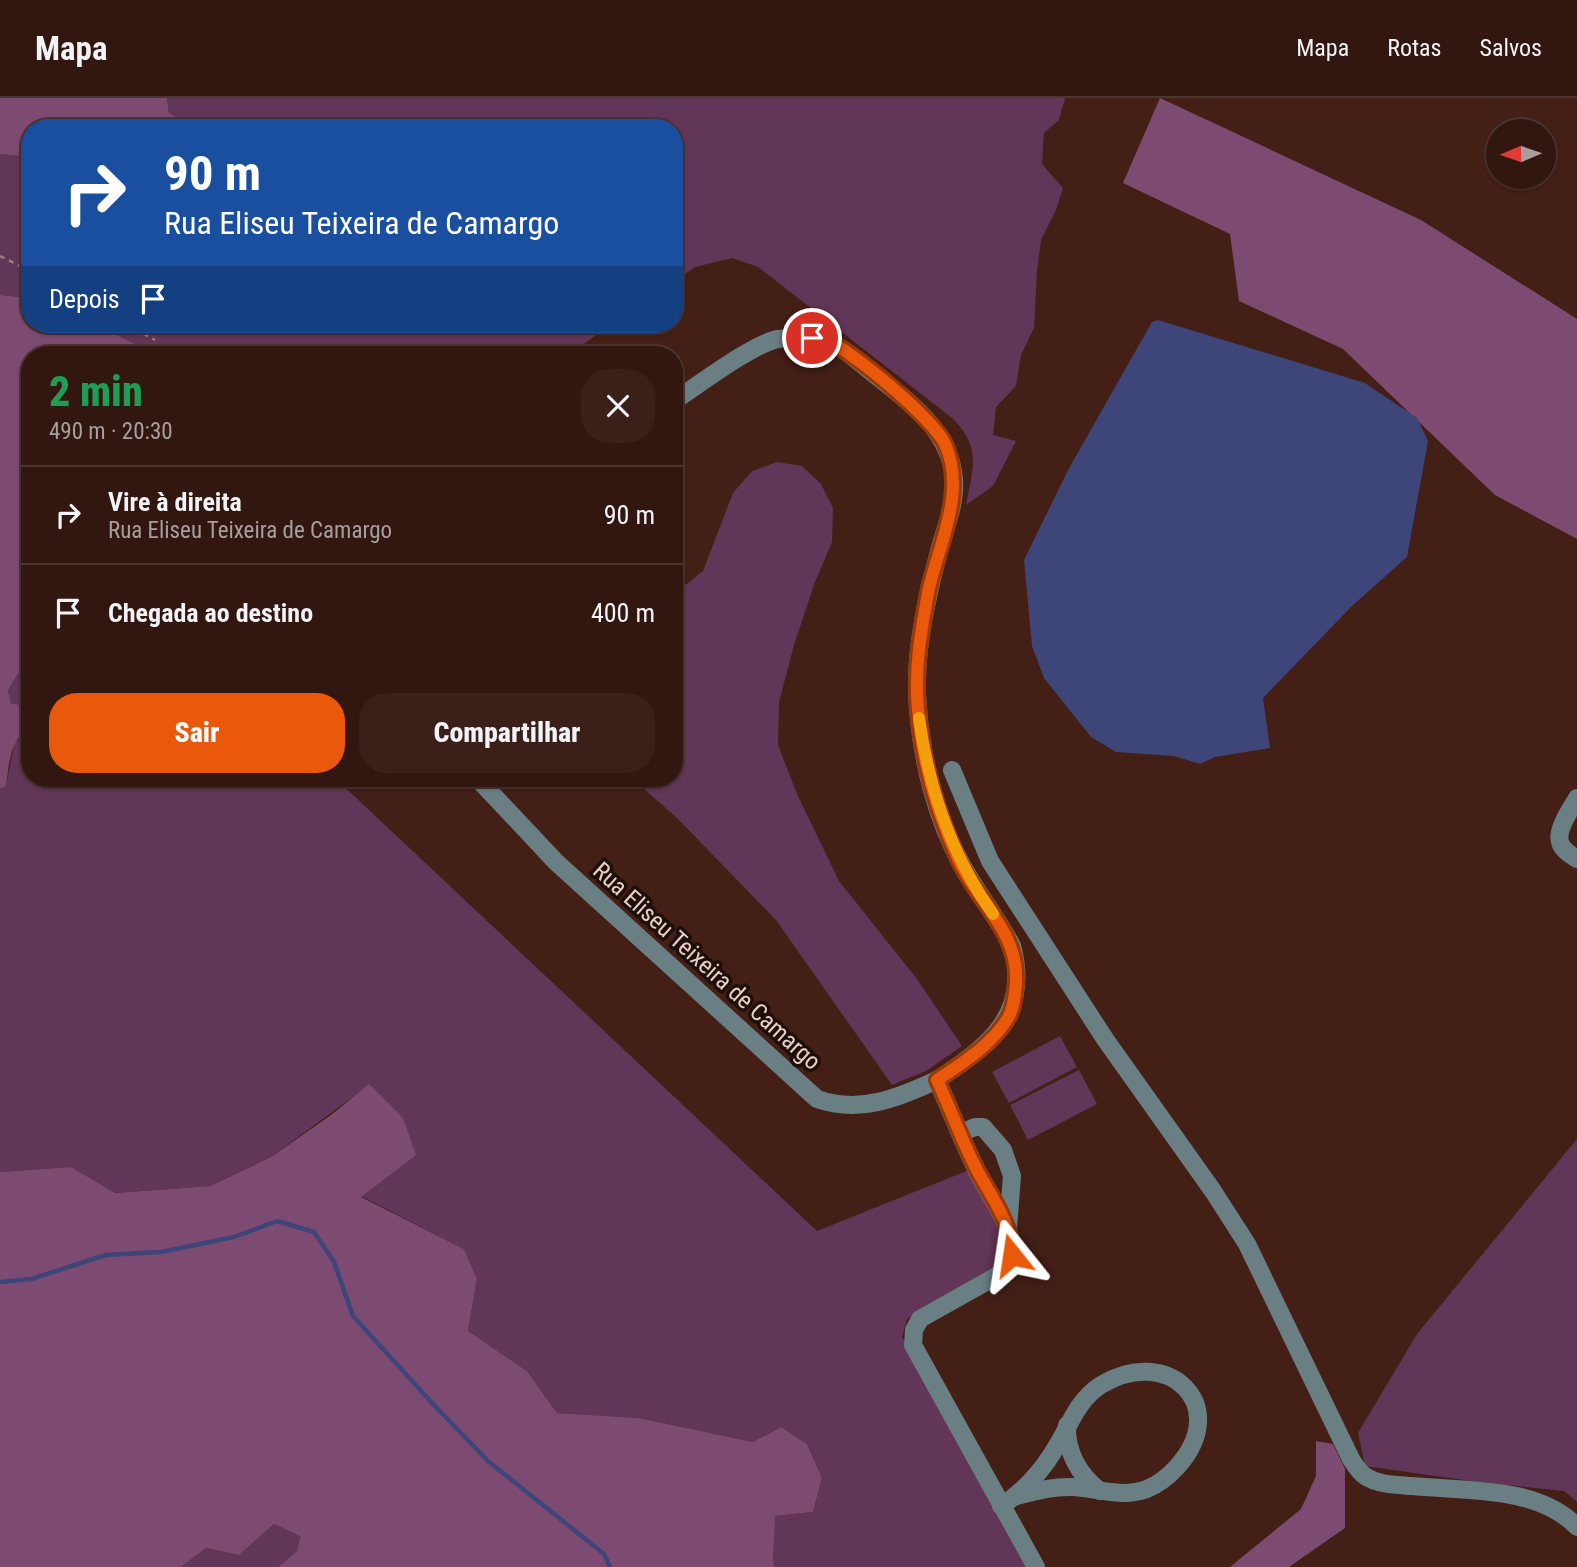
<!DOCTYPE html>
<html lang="pt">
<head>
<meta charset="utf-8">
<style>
  :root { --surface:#321710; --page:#3a2019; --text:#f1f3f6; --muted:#a89f9f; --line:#4d3630; --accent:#ea580c }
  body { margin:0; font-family:"Roboto Condensed",sans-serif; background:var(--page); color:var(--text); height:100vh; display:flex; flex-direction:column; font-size:26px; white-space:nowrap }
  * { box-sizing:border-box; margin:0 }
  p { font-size:23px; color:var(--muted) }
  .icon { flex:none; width:38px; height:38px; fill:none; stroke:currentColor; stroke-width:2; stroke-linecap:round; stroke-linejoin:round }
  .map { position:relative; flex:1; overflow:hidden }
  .side { position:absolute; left:21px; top:248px; width:662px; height:441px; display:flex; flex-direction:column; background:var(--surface); border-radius:28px; box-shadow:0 2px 5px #0004,0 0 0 2px var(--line) }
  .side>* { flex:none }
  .top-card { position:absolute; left:21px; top:21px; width:662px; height:214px; border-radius:28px; box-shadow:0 2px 5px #0004,0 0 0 2px var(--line); background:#1a4fa0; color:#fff; overflow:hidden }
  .needle { width:46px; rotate:268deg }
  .fabs { position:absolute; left:1486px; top:21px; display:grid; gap:14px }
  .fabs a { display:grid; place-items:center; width:70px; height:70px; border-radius:50%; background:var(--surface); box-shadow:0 2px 5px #0004,0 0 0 2px var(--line); font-size:35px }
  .pin { position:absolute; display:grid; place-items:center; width:60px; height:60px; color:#fff; margin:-30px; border:4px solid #fff; border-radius:50%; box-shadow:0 2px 7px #0007 }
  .me { position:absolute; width:77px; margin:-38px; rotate:345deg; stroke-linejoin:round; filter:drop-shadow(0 0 5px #0008) }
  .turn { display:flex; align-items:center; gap:24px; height:147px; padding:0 28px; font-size:32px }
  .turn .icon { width:91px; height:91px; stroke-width:2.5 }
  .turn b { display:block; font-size:49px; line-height:60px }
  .then { display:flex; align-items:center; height:66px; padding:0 28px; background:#0003; gap:14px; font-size:26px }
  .round { display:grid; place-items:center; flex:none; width:74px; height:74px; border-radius:28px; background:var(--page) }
  .summary { display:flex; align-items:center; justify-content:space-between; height:119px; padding:0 28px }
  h1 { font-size:42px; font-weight:800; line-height:52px; color:#1e9e55 }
  .cta { display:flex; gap:14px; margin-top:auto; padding:14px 28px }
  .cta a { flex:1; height:80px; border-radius:28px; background:var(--accent); color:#fff; font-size:28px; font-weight:800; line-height:80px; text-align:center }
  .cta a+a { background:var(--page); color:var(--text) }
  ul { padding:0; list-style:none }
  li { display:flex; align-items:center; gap:21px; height:98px; padding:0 28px; border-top:2px solid var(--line) }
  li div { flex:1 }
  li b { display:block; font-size:26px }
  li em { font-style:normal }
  header { display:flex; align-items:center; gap:42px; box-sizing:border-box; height:98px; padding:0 35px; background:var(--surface); border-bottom:2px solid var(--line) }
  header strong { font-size:33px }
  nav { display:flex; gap:38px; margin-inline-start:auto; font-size:24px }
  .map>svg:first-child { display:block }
  .green { fill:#623658 }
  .forest { fill:#7d4b71 }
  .water { fill:#3e4578 }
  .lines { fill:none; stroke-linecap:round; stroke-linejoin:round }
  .stream { stroke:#3e4578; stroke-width:4.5 }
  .path { stroke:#9a7d75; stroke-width:2.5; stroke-dasharray:5 5; stroke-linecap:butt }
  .minor { stroke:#6a7f84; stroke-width:18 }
  .route-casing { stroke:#983908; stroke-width:18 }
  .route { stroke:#ea580c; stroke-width:12 }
  .slow { stroke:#f59e0b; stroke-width:12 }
  .labels { text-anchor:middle; stroke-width:7; stroke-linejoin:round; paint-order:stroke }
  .street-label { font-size:24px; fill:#e7cfc8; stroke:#1e0f0a }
</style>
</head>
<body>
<header>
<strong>Mapa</strong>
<nav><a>Mapa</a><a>Rotas</a><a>Salvos</a></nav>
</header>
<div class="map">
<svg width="1577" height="1469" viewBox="0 0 1577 1469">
  <rect width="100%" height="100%" fill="#431f16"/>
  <path class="green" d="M 167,0 L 1065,0 L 1059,22 L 1044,35 L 1042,66 L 1063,90 L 1056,112 L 1041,142 L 1037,173 L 1034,230 L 1021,257 L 1016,288 L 996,309 L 993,337 L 1016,343 L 993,388 L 966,407 C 973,369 982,350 952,320 L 758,169 L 732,160 L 695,169 L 674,183 L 674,30 L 195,30 L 169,15 Z
    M 0,56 L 30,59 L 30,200 L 0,197 Z
    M 95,226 L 612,226 L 568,257 L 147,257 L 141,249 Z
    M 777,364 L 802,368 L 821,386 L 833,410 L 832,444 L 815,484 L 794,547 L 779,604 L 778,647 L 797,696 L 839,783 L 917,881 L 962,948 L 926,973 L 892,987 L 776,822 L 677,720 L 633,681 L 674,681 L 674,496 L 703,473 L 733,395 L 752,373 Z
    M 27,560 L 30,561 L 30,617 L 24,607 L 11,607 L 8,592 Z
    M 30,623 L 30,681 L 336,681 L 817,1133 L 969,1072 L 1004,1140 L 1003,1161 L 989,1175 L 907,1221 L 902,1239 L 1028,1469 L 775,1469 L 773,1463 L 774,1418 L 813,1414 L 822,1380 L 807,1346 L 781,1329 L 753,1344 L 639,1320 L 557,1315 L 527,1273 L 468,1233 L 477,1181 L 464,1151 L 361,1098 L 369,987 L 271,1059 L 210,1088 L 114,1095 L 71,1069 L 0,1074 L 0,691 L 6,688 L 14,647 L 24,635 Z
    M 1060,938 L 1077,969 L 1009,1005 L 992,974 Z
    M 1079,972 L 1097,1006 L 1028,1042 L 1010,1007 Z
    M 1577,1041 L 1577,1404 L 1564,1393 L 1471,1383 L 1365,1368 L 1358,1335 L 1417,1236 Z
    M 274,1426 L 300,1437 L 297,1453 L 278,1469 L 181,1469 L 206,1450 L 239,1457 Z"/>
  <path class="forest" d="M 0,0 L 167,0 L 169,15 L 195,30 L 30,30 L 30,59 L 0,56 Z
    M 1160,0 L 1421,122 L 1577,221 L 1577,441 L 1495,397 L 1343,251 L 1239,203 L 1230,136 L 1123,85 Z
    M 0,197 L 30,200 L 30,226 L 95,226 L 141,249 L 147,257 L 30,257 L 30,561 L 27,561 L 8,592 L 11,606 L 24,607 C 37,630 22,630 14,648 C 9,659 8,675 6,688 L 0,691 Z
    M 369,986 L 403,1020 L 416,1057 L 361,1099 L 464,1151 L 477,1181 L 468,1233 L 527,1273 L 557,1315 L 639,1320 L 753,1344 L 781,1329 L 807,1346 L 822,1380 L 813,1414 L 775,1418 L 773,1463 L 775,1469 L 278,1469 L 297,1453 L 300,1438 L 274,1426 L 239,1457 L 206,1450 L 181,1469 L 0,1469 L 0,1074 L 71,1069 L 115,1095 L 210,1088 L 271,1059 L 331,1017 Z
    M 1316,1343 L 1333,1346 L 1345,1371 L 1345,1430 L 1289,1469 L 1230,1469 L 1301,1411 L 1316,1378 Z"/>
  <path class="water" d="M 1158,222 L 1365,285 L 1417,320 L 1428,343 L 1407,459 L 1352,508 L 1263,600 L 1270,650 L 1215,659 L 1200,666 L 1174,658 L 1116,654 L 1091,639 L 1044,580 L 1032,548 L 1024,462 L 1068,372 L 1152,224 Z"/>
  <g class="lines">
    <path class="stream" d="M 0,1184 L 31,1181 L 106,1157 L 161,1154 L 234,1139 L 277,1123 L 314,1134 L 334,1164 L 353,1218 L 433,1306 L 488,1363 L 604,1456 L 610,1469"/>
    <path class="path" d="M 0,158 L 30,173
      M 126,226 L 155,242"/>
    <path class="minor" d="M 674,303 C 697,288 754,245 778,241 C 793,239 811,238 826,243 C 842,248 856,262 869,272 C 906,302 950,330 954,381 C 956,405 945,431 939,453 C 926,504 913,558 918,610 C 922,663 936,721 962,767 C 977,795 998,820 1012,848 C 1031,917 988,948 937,982 C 950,1011 962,1042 976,1071 C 988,1095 1008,1121 1012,1148 C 1014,1163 1005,1171 995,1179 L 920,1221 L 914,1232 L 913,1247 L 1036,1469
      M 952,672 L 990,763 L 1105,941 L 1213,1093 L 1247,1146 L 1351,1361 C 1355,1367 1359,1374 1365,1378 C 1378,1387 1397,1387 1412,1388 C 1464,1393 1539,1388 1577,1429
      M 478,681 L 556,764 L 817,1001 C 860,1016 898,1000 937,982
      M 1577,700 C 1571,711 1556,731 1560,744 C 1562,752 1571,757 1577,761
      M 961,1035 L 975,1029 L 983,1029 L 1003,1052 L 1012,1078 L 1008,1130
      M 1067,1327 C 1066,1354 1079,1377 1100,1393
      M 1001,1408 C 1022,1395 1042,1373 1055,1351 C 1070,1328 1076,1303 1101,1287 C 1167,1246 1233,1307 1177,1369 C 1169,1378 1159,1386 1147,1391 C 1122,1400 1100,1391 1074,1389 C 1054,1388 1036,1393 1017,1398"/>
  </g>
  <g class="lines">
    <g class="route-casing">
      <path id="route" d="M 812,240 C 817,241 823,241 827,243 C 852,252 934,322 945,346 C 967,395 938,447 928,495 C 921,533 914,572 918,611 C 922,663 937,715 959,763 C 979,805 1019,835 1016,885 C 1015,896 1014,910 1008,920 C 992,947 962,965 937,982 C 951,1012 962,1043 977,1072 C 990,1097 1013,1127 1012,1157"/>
    </g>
    <use href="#route" class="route"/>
    <path class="slow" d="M 919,620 C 929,692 951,757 993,816"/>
  </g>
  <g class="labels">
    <g class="street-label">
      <text transform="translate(707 868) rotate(42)" y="8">Rua Eliseu Teixeira de Camargo</text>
    </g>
  </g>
</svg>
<div class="fabs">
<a><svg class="needle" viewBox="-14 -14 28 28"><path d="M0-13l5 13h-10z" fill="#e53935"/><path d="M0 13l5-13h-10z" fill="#a89f9f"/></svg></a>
</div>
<div class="pin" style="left:812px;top:240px;background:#d93025"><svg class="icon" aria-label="arrive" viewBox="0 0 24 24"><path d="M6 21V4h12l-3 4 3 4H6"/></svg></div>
<svg class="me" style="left:1012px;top:1157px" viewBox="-20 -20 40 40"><path d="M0-17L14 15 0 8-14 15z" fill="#ea580c" stroke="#fff" stroke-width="4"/></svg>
<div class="top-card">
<div class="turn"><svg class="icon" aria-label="right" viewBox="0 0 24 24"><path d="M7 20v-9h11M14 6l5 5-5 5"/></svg><div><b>90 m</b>Rua Eliseu Teixeira de Camargo</div></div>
<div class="then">Depois<svg class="icon" aria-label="arrive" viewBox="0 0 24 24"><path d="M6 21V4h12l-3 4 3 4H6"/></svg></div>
</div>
<section class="side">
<div class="summary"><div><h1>2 min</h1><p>490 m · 20:30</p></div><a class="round"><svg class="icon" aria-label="close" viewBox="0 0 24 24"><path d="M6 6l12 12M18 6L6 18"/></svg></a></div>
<ul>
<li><svg class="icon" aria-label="right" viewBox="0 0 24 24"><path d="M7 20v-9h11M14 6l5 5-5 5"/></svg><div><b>Vire à direita</b><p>Rua Eliseu Teixeira de Camargo</p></div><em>90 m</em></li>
<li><svg class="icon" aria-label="arrive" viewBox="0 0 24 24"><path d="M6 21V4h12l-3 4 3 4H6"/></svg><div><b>Chegada ao destino</b></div><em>400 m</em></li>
</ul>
<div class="cta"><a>Sair</a><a>Compartilhar</a></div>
</section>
</div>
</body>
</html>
